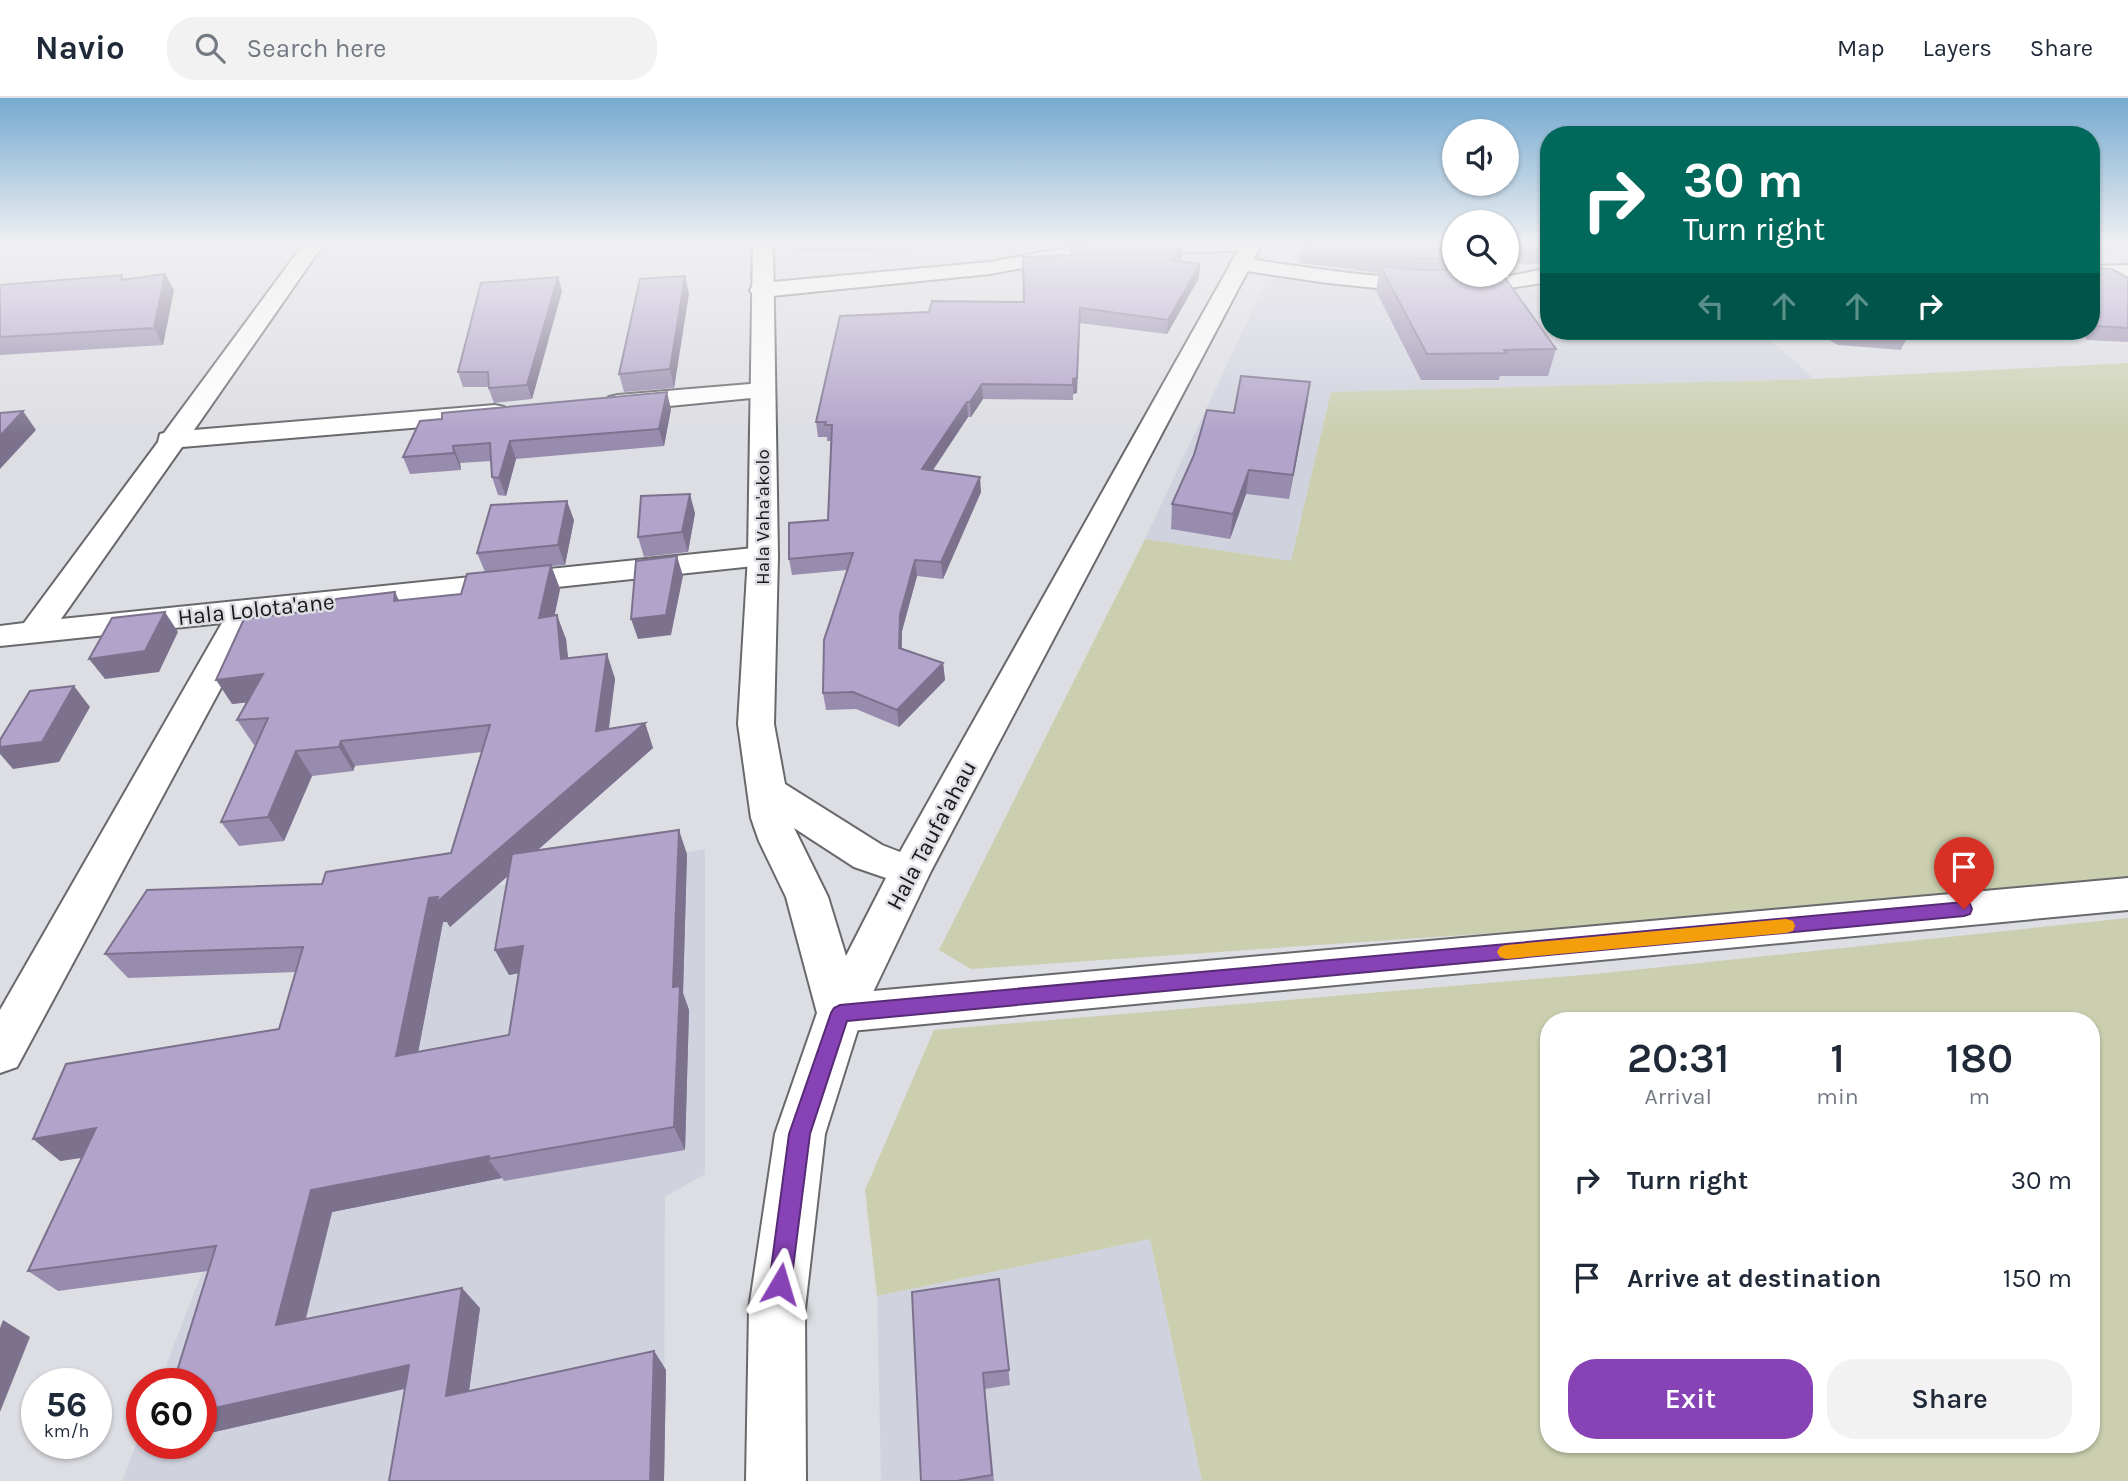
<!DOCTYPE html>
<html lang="en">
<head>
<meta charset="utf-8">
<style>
  :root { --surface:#fff; --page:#f2f2f3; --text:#1f2937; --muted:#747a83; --line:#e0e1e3; --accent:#8742b5 }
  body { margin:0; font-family:Karla,sans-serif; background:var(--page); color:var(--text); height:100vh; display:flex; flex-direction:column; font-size:26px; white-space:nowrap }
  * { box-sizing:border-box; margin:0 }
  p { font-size:23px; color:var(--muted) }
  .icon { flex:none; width:38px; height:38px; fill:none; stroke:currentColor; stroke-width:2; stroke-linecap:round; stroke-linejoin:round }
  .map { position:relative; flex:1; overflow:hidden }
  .drawer { position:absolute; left:1540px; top:914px; width:560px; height:441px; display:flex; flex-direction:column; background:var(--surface); border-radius:28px; box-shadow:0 2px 5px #0004 }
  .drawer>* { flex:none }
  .banner { position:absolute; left:1540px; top:28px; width:560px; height:214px; border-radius:28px; box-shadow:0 2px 5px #0004; background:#00695c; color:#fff; overflow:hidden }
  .tools { position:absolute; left:1442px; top:21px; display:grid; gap:14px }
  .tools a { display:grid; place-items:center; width:77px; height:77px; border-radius:50%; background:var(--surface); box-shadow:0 2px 5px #0004; font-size:35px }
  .speed { position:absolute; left:21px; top:1270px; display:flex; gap:14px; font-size:35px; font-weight:700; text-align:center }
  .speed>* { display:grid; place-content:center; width:91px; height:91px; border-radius:50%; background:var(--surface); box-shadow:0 2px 5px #0004; line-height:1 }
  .speed small { font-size:18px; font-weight:400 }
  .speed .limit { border:10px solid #d22; background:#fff; color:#111 }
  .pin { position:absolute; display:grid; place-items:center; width:60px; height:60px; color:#fff; margin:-72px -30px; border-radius:50% 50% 50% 0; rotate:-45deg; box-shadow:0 0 7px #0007 }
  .pin .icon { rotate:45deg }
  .me { position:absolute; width:77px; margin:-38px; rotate:7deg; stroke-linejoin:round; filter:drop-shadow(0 0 5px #0008) }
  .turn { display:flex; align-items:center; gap:24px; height:147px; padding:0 28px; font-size:32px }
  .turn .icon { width:91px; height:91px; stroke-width:2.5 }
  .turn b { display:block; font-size:49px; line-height:60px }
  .lanes { display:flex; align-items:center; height:66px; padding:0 28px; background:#0003; justify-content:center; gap:35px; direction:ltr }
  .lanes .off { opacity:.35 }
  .eta { display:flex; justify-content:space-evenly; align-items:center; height:119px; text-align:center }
  .eta b { font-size:42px; font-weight:600; line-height:49px }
  .action { display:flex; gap:14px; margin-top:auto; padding:14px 28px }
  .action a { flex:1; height:80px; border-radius:28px; background:var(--accent); color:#fff; font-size:28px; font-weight:600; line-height:80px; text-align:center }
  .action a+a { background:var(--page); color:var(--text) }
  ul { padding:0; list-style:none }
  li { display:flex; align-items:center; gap:21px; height:98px; padding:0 28px }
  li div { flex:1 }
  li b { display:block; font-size:26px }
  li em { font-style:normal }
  header { display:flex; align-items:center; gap:42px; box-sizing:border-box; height:98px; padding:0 35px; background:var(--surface); border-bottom:2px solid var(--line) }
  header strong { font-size:33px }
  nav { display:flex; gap:38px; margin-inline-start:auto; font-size:24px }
  .search { width:490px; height:63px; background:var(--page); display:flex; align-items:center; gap:18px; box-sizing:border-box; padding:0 24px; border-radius:28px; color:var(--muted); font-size:26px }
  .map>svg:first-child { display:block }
  .built { fill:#d0d2de }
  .green { fill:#cbcfaf; fill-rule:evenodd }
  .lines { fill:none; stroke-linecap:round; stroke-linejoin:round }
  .minor-casing { stroke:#68696d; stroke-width:4 }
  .major-casing { stroke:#68696d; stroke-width:4 }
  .minor { fill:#fff; fill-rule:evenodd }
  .major { fill:#fff; fill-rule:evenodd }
  .wall { fill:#988cae; fill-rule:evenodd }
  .shaded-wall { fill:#7c728d }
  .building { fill:#b1a3ca; stroke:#7c728d; stroke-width:2 }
  .route { fill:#8742b5; stroke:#582b76; stroke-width:2 }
  .slow { fill:#f59e0b }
  .labels { text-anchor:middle; stroke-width:5; stroke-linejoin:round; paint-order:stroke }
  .far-street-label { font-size:19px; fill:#19191b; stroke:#dddee3 }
  .street-label { font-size:23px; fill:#19191b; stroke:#dddee3 }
</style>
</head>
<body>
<header>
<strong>Navio</strong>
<div class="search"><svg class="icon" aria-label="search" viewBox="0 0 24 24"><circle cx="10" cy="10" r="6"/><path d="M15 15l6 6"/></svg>Search here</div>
<nav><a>Map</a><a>Layers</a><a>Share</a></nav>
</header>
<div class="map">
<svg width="2128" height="1383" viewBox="0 0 2128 1383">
  <rect width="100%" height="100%" fill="#dddee3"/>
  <path class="built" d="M 1269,177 L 1549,193 L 1549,233 L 1761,233 L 1814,281 L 1331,294 L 1291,463 L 1145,441 Z
    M 705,751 L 705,1076 L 665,1099 L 664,1383 L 122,1383 L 142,1331 L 142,1346 L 201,1346 L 201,1286 L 159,1286 L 340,816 Z
    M 1150,1141 L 1202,1383 L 881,1383 L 877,1198 Z"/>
  <path class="green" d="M 2128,265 L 2128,782 L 1594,828 L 971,871 L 939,852 L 1145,441 L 1291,463 L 1331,294 L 1814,281 Z
    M 2128,820 L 2128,1383 L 1202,1383 L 1150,1141 L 877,1198 L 865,1092 L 934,932 L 1605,875 ZM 1549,922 L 2091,922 L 2091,1346 L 1549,1346 Z"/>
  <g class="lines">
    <g class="minor-casing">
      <path id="minor" d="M 305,144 L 325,144 L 194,332 L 495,307 L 504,309 L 508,315 L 504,321 L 495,323 L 182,349 L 61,521 L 763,449 L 774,451 L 778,458 L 774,465 L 763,467 L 258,521 L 17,969 L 0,975 L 0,912 L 222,525 L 0,548 L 0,528 L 24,525 L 158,344 L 160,336 L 164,335 Z
        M 1138,144 L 1261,144 L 1262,146 L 1259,150 L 1252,152 L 1086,158 L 990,176 L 761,199 L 753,197 L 750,192 L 753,187 L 761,185 L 990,164 L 1086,146 Z
        M 1241,160 C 1318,171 1396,184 1475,181 C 1500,181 1524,175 1549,170 L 1549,184 L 1484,194 L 1416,194 L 1328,185 L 1233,171 L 1230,166 L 1233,161 Z
        M 2128,167 L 2128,181 L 2091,182 L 2091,168 Z
        M 762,285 L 771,288 L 775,293 L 771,298 L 618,313 L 609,311 L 605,305 L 609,299 L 618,297 Z
        M 2128,780 L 2128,812 L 840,934 L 824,929 L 817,915 L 824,901 L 840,896 Z"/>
    </g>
    <g class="major-casing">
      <path id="major" d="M 753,144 L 773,144 L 778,458 L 774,626 L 785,686 L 882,747 L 900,754 L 1243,144 L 1263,144 L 931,773 L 863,915 L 825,1036 L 805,1211 L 806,1383 L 746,1383 L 749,1211 L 775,1036 L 817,915 L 786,799 L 759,743 L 751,720 L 738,626 L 748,458 ZM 794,730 L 854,769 L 886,780 L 846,858 L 828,799 Z"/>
    </g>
    <use href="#minor" class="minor"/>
    <use href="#major" class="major"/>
  </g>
  <path class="wall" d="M 797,144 L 915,144 L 915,151 L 799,155 Z
    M 1181,144 L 1182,160 L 1180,163 L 1199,180 L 1167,236 L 1079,225 L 1077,295 L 1073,296 L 1073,302 L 983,301 L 971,319 L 968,319 L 933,372 L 981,394 L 943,481 L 917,478 L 902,533 L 902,550 L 943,565 L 945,582 L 899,629 L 856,611 L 826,612 L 823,595 L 847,472 L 792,477 L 789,461 L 828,422 L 831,343 L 827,343 L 827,339 L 818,339 L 816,324 L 929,214 L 1024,204 L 1070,157 L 1070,150 Z
    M 1454,144 L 1454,177 L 1556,251 L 1548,278 L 1500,278 L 1499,282 L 1421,282 L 1376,193 L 1379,175 L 1299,165 L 1301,149 Z
    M 1507,144 L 1548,150 L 1543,166 L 1507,165 Z
    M 2091,159 L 2097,170 L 2128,180 L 2128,244 L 2087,242 L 2080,233 L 2091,233 Z
    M 165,176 L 174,192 L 163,247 L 0,257 L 0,187 L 122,177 L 124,182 Z
    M 558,179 L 562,193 L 532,301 L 494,305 L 488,289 L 463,289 L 458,274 Z
    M 689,195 L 674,290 L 624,294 L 619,276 Z
    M 1797,233 L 1901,233 L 1908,238 L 1901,252 L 1838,247 L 1824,239 L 1805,240 Z
    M 1310,284 L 1289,401 L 1246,396 L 1230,441 L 1171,431 L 1172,406 L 1234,315 Z
    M 671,311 L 664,348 L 516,361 L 506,398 L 498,397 L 492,379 L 491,363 L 460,365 L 461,372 L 410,376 L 403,359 L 420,323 Z
    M 695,415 L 688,454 L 644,459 L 638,439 Z
    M 574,422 L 565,467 L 551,468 L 560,491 L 554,518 L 566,541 L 568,561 L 607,556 L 615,581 L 609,631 L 645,625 L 653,650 L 537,753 L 687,756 L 683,895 L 689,912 L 685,1052 L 504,1083 L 502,1080 L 332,1114 L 306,1221 L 480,1210 L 469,1293 L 654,1253 L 666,1272 L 664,1383 L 405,1291 L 201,1337 L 201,1286 L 208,1173 L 58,1193 L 28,1173 L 82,1060 L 60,1063 L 279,931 L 296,874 L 128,880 L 105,856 L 322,786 L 451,755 L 482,654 L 355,668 L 353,673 L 312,678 L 284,743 L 239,748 L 221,724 L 256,647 L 254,647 L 237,622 L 247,604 L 232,606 L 332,510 L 395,494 L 399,503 L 461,496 L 485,474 L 477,455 ZM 508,778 L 495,852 L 509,877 L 519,875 L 509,937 L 418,954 L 443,824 L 447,824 L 450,829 Z
    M 999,1181 L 1010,1287 L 985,1291 L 994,1383 L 921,1383 Z"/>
  <path class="shaded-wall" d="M 1066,144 L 1083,144 L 1066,147 Z
    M 1181,144 L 1181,150 L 1183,146 L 1182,160 L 1171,176 L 1171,162 Z
    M 1200,166 L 1199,180 L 1167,236 L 1168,222 Z
    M 165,176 L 174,192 L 163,247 L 154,230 Z
    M 685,178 L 689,195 L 674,290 L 670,271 Z
    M 558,179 L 562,193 L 532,301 L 527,287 Z
    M 1080,210 L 1077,295 L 1073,296 L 1073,281 Z
    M 1310,284 L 1307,307 L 1289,401 L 1293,377 Z
    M 982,286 L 983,301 L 971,319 L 970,304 Z
    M 667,294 L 671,311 L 664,348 L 659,331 Z
    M 967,304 L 968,319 L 923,387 L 922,371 Z
    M 23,313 L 36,332 L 0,371 L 0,338 Z
    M 510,343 L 516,361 L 506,398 L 499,380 Z
    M 453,348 L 460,365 L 461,372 L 454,355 Z
    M 1249,372 L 1246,396 L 1230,441 L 1233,416 Z
    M 980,379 L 981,394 L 943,481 L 941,464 Z
    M 690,396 L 695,415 L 688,454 L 682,434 Z
    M 567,403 L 574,422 L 565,467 L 558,447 Z
    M 677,458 L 683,478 L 671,537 L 638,541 L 631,521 Z
    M 915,462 L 917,478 L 902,533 L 901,566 L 899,550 L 900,517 Z
    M 551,467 L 560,491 L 549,545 L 539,520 Z
    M 395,494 L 406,518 L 394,503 Z
    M 165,514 L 178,534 L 159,574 L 105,581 L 89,561 Z
    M 557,517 L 566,541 L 571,586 L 561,561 Z
    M 607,556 L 615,581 L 605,658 L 596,633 Z
    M 943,565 L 945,582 L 899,629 L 897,612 Z
    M 263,576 L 278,601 L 232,606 L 216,582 Z
    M 74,588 L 90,609 L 59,664 L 13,671 L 0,656 L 0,649 Z
    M 645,625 L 653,650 L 450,829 L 447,824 L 443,824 L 413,981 L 396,958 L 429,800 Z
    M 341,643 L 355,668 L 353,673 L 339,649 Z
    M 296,653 L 312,678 L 284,743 L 268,719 Z
    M 679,732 L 687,756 L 683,895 L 689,912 L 685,1052 L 674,1029 L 673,889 Z
    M 523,848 L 536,872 L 509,877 L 495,852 Z
    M 96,1030 L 122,1053 L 60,1063 L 33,1041 Z
    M 489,1058 L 488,1061 L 502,1080 L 332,1114 L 299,1246 L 276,1227 L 311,1092 Z
    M 462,1190 L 480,1210 L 466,1316 L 446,1298 Z
    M 3,1222 L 30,1239 L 0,1314 L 0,1230 Z
    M 654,1253 L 666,1272 L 664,1383 L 650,1383 Z
    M 409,1267 L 429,1285 L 201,1337 L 201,1313 Z"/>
  <path class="building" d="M 1181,144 L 1180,146 L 1183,146 L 1171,162 L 1200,166 L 1168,222 L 1080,210 L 1077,280 L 1073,281 L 1073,287 L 982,286 L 970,304 L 967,304 L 922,371 L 980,379 L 941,464 L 915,462 L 900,517 L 899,550 L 943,565 L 897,612 L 853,594 L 823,595 L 824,542 L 853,455 L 789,461 L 789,425 L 828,422 L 832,327 L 825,327 L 826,324 L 816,324 L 840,218 L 929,214 L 932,203 L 1024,204 L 1023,159 L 1072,157 L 1070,150 L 1086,147 Z
    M 1304,144 L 1454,144 L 1454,161 L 1390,159 L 1301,149 Z
    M 1507,144 L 1545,144 L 1548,150 L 1507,149 Z
    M 2091,159 L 2096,162 L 2097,170 L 2112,171 L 2128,180 L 2128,230 L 2095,228 L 2091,223 Z
    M 1380,168 L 1421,172 L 1454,172 L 1454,177 L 1503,177 L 1556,251 L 1504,252 L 1506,255 L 1427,256 Z
    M 165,176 L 154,230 L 0,239 L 0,187 L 122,177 L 121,182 Z
    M 685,178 L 670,271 L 619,276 L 640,181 Z
    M 558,179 L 527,287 L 489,290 L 488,274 L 458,274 L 481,185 Z
    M 1844,233 L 1901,233 L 1908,238 L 1845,233 Z
    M 1241,278 L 1310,284 L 1293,377 L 1249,372 L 1233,416 L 1172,406 L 1194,357 L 1207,312 L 1234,315 Z
    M 667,294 L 659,331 L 510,343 L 499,380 L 492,379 L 490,345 L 453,348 L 454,355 L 403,359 L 420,323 L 442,321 L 442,315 Z
    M 23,313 L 0,338 L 0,315 Z
    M 690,396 L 682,434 L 638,439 L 641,398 Z
    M 567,403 L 558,447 L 477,455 L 491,407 Z
    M 677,458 L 666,517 L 631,521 L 636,463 Z
    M 551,467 L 539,520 L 557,517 L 561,561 L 607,556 L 596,633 L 645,625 L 436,805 L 438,799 L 429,800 L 396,958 L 509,937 L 523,848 L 495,852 L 512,756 L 679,732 L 673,889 L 680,888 L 674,1029 L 488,1061 L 489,1058 L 311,1092 L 276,1227 L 462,1190 L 446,1298 L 654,1253 L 650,1383 L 389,1383 L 409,1267 L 201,1313 L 201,1286 L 173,1286 L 216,1148 L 28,1173 L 96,1030 L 33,1041 L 66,966 L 279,931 L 303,849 L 105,856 L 147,792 L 322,786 L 326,774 L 451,755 L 490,627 L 341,643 L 339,649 L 296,653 L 268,719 L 221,724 L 268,620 L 237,622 L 263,576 L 216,582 L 244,521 L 332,510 L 336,501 L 395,494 L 394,503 L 461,496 L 467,476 Z
    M 165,514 L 145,553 L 89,561 L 112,520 Z
    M 74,588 L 42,644 L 0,649 L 0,642 L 30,593 Z
    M 999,1181 L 1009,1272 L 983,1275 L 992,1377 L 957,1383 L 921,1383 L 912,1194 Z"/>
  <linearGradient id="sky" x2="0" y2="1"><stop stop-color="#76aad0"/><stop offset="0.43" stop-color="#f0f0f2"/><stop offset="1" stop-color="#f0f0f2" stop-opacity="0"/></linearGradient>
  <rect width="2128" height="337" fill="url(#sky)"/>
  <path class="route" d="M 1964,804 L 1970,806 L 1972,811 L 1970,816 L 1964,818 L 847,923 L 810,1036 L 791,1186 L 788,1194 L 780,1197 L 772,1194 L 769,1186 L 789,1036 L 831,915 L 834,910 L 840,907 Z"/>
  <path class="slow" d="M 1786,821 L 1793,823 L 1795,828 L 1793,833 L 1786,835 L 1506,861 L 1500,859 L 1497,854 L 1500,849 L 1506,847 Z"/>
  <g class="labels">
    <g class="far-street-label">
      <text transform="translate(762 419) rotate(-90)" y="7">Hala Vaha'akolo</text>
    </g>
    <g class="street-label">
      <text transform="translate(256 511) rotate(-6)" y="8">Hala Lolota'ane</text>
      <text transform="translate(931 737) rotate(-62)" y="8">Hala Taufa'ahau</text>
    </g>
  </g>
</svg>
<div class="tools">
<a><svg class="icon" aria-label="sound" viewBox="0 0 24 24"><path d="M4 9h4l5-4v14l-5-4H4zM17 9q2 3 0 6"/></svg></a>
<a><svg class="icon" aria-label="search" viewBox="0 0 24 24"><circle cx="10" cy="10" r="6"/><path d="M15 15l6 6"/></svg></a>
</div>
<div class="speed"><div>56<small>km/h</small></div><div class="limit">60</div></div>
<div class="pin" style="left:1964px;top:811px;background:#d93025"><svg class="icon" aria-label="arrive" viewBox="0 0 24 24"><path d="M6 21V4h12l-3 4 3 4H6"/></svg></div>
<svg class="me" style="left:780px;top:1186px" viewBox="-20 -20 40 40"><path d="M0-17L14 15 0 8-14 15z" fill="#8742b5" stroke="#fff" stroke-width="4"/></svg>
<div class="banner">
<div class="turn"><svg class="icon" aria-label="right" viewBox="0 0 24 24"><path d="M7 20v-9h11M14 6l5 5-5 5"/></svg><div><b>30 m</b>Turn right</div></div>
<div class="lanes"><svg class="icon off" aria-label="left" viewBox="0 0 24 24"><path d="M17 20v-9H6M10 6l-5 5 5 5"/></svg><svg class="icon off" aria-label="ahead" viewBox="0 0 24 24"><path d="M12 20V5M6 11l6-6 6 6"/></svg><svg class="icon off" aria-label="ahead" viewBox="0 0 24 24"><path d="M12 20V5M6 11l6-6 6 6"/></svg><svg class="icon" aria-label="right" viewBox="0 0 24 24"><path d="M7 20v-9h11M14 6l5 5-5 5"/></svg></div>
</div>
<section class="drawer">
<div class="eta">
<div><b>20:31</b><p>Arrival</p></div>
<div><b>1</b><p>min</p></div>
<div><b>180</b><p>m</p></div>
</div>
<ul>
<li><svg class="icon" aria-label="right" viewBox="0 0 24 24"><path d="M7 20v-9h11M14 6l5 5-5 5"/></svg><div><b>Turn right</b></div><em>30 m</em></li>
<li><svg class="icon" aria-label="arrive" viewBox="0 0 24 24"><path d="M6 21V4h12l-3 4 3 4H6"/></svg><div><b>Arrive at destination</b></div><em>150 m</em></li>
</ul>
<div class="action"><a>Exit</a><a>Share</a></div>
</section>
</div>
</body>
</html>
